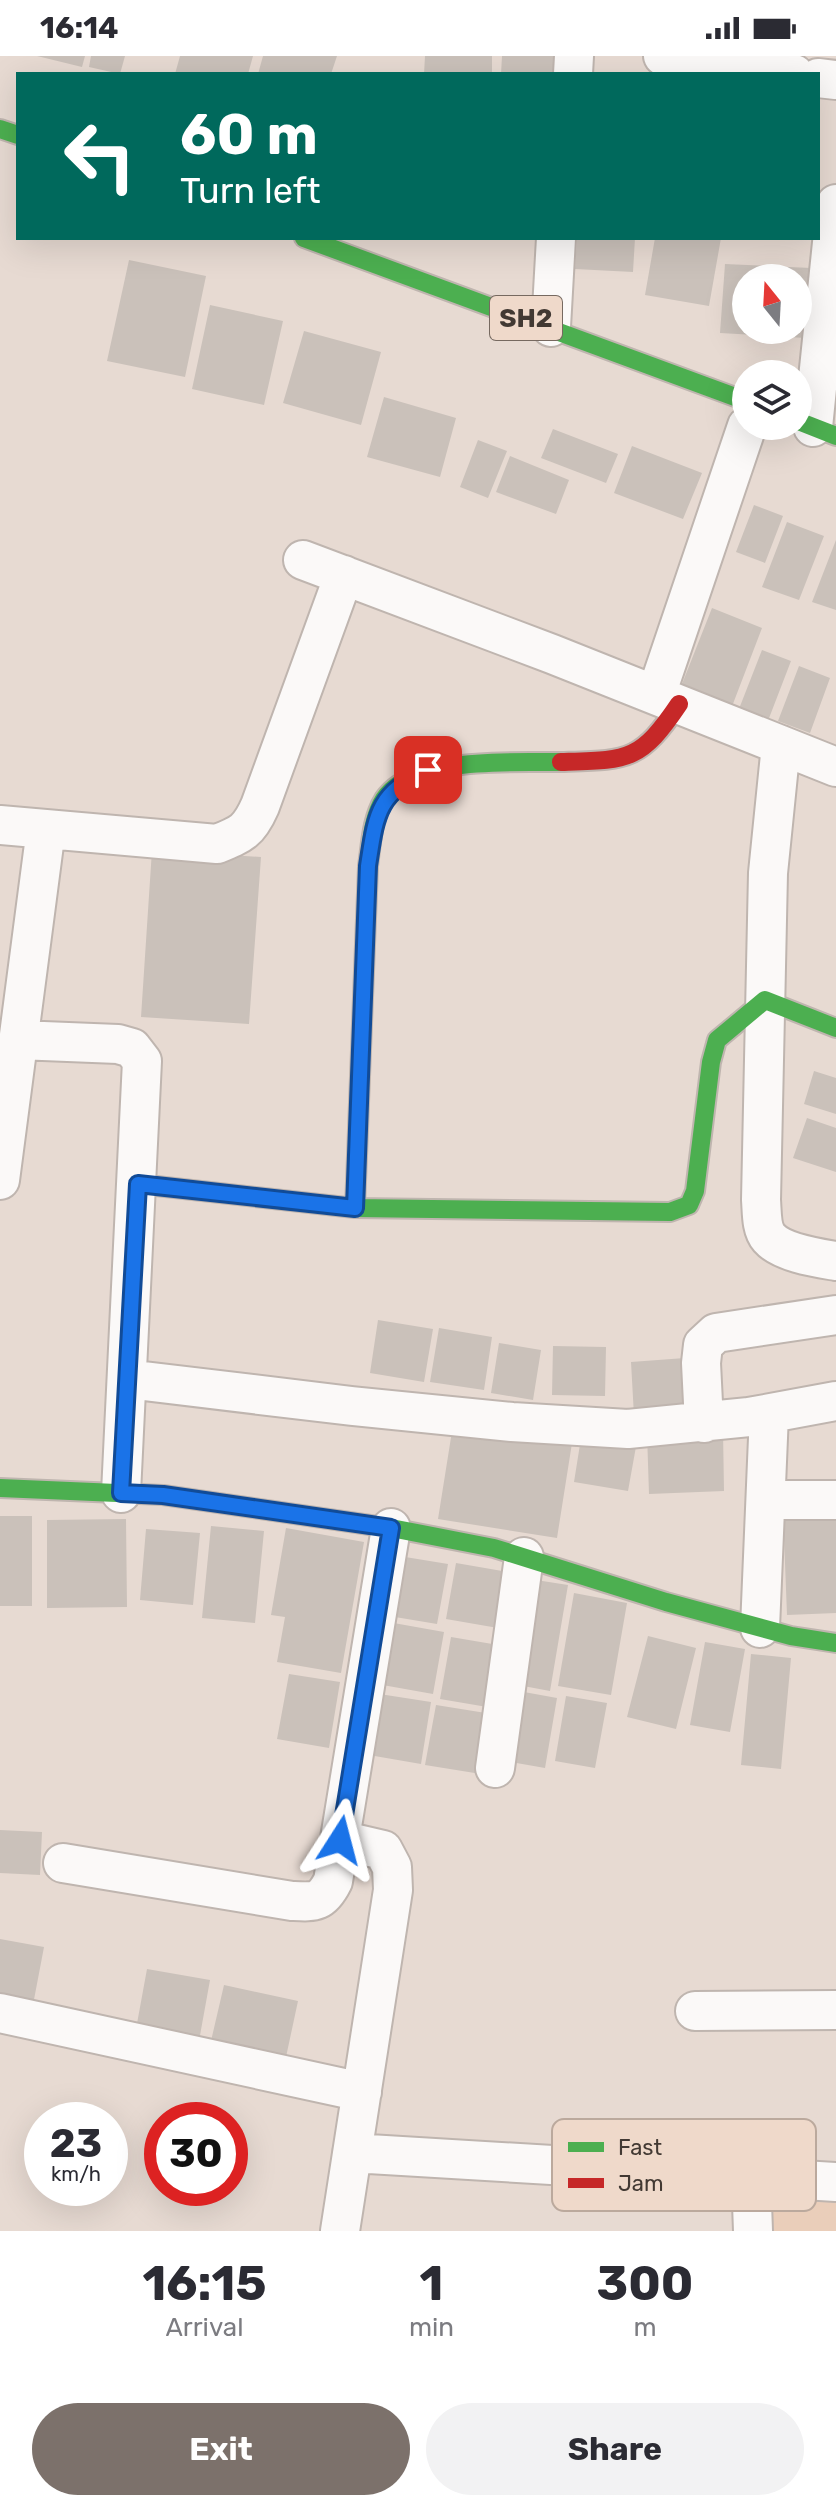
<!DOCTYPE html>
<html lang="en">
<head>
<meta charset="utf-8">
<style>
  :root { --surface:#fff; --page:#f2f2f3; --text:#2b2b33; --muted:#7c7c81; --accent:#7c716b }
  body { margin:0; font-family:Rubik,sans-serif; background:var(--page); color:var(--text); height:100vh; display:flex; flex-direction:column; font-size:30px; white-space:nowrap }
  * { box-sizing:border-box; margin:0 }
  p { font-size:26px; color:var(--muted) }
  .icon { flex:none; width:44px; height:44px; fill:none; stroke:currentColor; stroke-width:2; stroke-linecap:round; stroke-linejoin:round }
  .map { position:relative; height:2175px; overflow:hidden }
  .details { display:flex; flex-direction:column; background:var(--surface); flex:1 }
  .details>* { flex:none }
  .hud { position:absolute; left:16px; top:16px; width:804px; height:168px; border-radius:0px; box-shadow:0 8px 32px #0002; background:#00695c; color:#fff; overflow:hidden }
  .needle { width:52px; rotate:342deg }
  .fabs { position:absolute; left:732px; top:208px; display:grid; gap:16px }
  .fabs a { display:grid; place-items:center; width:80px; height:80px; border-radius:50%; background:var(--surface); box-shadow:0 8px 32px #0002; font-size:40px }
  .speed { position:absolute; left:24px; top:2046px; display:flex; gap:16px; font-size:40px; font-weight:700; text-align:center }
  .speed>* { display:grid; place-content:center; width:104px; height:104px; border-radius:50%; background:var(--surface); box-shadow:0 8px 32px #0002; line-height:1 }
  .speed small { font-size:20px; font-weight:400 }
  .speed .limit { border:12px solid #d22; background:#fff; color:#111 }
  .pin { position:absolute; display:grid; place-items:center; width:68px; height:68px; color:#fff; margin:-34px; border-radius:16px; box-shadow:0 4px 12px #0006 }
  .me { position:absolute; width:88px; margin:-44px; rotate:9deg; stroke-linejoin:round; filter:drop-shadow(0 0 6px #0008) }
  .turn { display:flex; align-items:center; gap:28px; height:168px; padding:0 32px; font-size:36px }
  .turn .icon { width:104px; height:104px; stroke-width:2.5 }
  .turn b { display:block; font-size:56px; line-height:68px }
  .eta { display:flex; justify-content:space-evenly; align-items:center; height:136px; text-align:center }
  .eta b { font-size:48px; font-weight:700; line-height:56px }
  .button { display:flex; gap:16px; margin-top:auto; padding:16px 32px }
  .button a { flex:1; height:92px; border-radius:48px; background:var(--accent); color:#fff; font-size:32px; font-weight:700; line-height:92px; text-align:center }
  .button a+a { background:var(--page); color:var(--text) }
  .status { display:flex; justify-content:space-between; align-items:center; height:56px; padding:0 40px; background:var(--surface); direction:ltr }
  .status svg { height:22px; fill:currentColor }
  .map>svg:first-child { display:block }
  .green { fill:#eaceba }
  .building { fill:#cac1ba; fill-rule:evenodd }
  .lines { fill:none; stroke-linecap:round; stroke-linejoin:round }
  .street-casing { stroke:#bfb5af; stroke-width:42 }
  .fast-casing { stroke:#bfb5af; stroke-width:22 }
  .jam-casing { stroke:#bfb5af; stroke-width:22 }
  .street { stroke:#fbf9f8; stroke-width:38 }
  .fast { stroke:#4caf50; stroke-width:18 }
  .jam { stroke:#c62828; stroke-width:18 }
  .route-casing { stroke:#114b97; stroke-width:20 }
  .route { stroke:#1a73e8; stroke-width:14 }
  .labels { text-anchor:middle; stroke-width:6; stroke-linejoin:round; paint-order:stroke }
  .shield { fill:#efd9ca; stroke:#766960; stroke-width:2 }
  .shield-label { font-size:26px; font-weight:bold; fill:#423933 }
  .key { fill:#efd9ca; stroke:#bba99d; stroke-width:2 }
  .key-label { font-size:22px; fill:#423933 }
</style>
</head>
<body>
<div class="status"><b>16:14</b><svg viewBox="0 0 49 12"><path d="M0 12V9h3v3zM5 12V6h3v6zM10 12V3h3v9zM15 12V0h3v12zM26 1h20v11H26zM47 4h2v5h-2z"/></svg></div>
<div class="map">
<svg width="836" height="2175" viewBox="0 0 836 2175">
  <rect width="100%" height="100%" fill="#e7dad2"/>
  <path class="green" d="M 768,2136 L 836,2138 L 836,2175 L 769,2175 Z"/>
  <path class="building" d="M 37,0 L 85,0 L 82,11 Z
    M 91,0 L 125,0 L 120,18 L 89,11 Z
    M 180,0 L 253,0 L 248,18 L 175,18 Z
    M 263,0 L 337,0 L 331,18 L 258,18 Z
    M 425,0 L 492,0 L 492,18 L 424,18 Z
    M 502,0 L 558,0 L 557,18 L 501,18 Z
    M 577,182 L 635,182 L 633,216 L 575,213 Z
    M 655,182 L 721,182 L 709,250 L 645,239 Z
    M 129,204 L 206,220 L 185,321 L 107,305 Z
    M 725,208 L 811,212 L 806,282 L 720,277 ZM 746,222 L 798,222 L 798,274 L 746,274 Z
    M 210,249 L 283,265 L 264,349 L 192,333 Z
    M 304,275 L 381,296 L 361,369 L 283,347 Z
    M 384,341 L 456,362 L 440,421 L 367,401 Z
    M 553,373 L 618,398 L 606,427 L 541,402 Z
    M 478,384 L 507,395 L 488,442 L 460,431 Z
    M 632,390 L 702,417 L 683,463 L 614,437 Z
    M 510,400 L 569,424 L 556,458 L 496,436 Z
    M 754,449 L 783,460 L 765,507 L 736,496 Z
    M 787,466 L 824,480 L 799,544 L 762,531 Z
    M 836,484 L 836,554 L 812,546 Z
    M 712,552 L 762,572 L 731,653 L 680,633 Z
    M 762,594 L 791,605 L 766,670 L 737,658 Z
    M 799,610 L 830,622 L 810,677 L 778,665 Z
    M 152,794 L 261,801 L 249,968 L 141,961 Z
    M 814,1015 L 836,1022 L 836,1058 L 804,1048 Z
    M 807,1062 L 836,1072 L 836,1116 L 793,1102 Z
    M 378,1264 L 433,1273 L 424,1326 L 370,1317 Z
    M 439,1272 L 492,1281 L 484,1334 L 430,1326 Z
    M 499,1287 L 541,1294 L 533,1344 L 491,1337 Z
    M 553,1290 L 606,1291 L 605,1340 L 552,1339 Z
    M 685,1302 L 689,1357 L 634,1360 L 631,1306 Z
    M 453,1369 L 572,1387 L 557,1482 L 438,1463 Z
    M 723,1375 L 724,1435 L 649,1438 L 647,1377 Z
    M 582,1376 L 637,1385 L 628,1435 L 574,1426 Z
    M 836,1452 L 836,1557 L 787,1559 L 783,1455 Z
    M 0,1460 L 32,1460 L 32,1550 L 0,1550 Z
    M 126,1463 L 127,1551 L 47,1552 L 47,1464 Z
    M 211,1470 L 264,1475 L 255,1567 L 202,1562 Z
    M 286,1472 L 364,1486 L 341,1617 L 277,1606 L 285,1561 L 271,1559 Z
    M 146,1473 L 200,1477 L 193,1549 L 140,1544 Z
    M 393,1499 L 448,1508 L 437,1568 L 383,1559 Z
    M 456,1507 L 508,1516 L 498,1572 L 446,1563 Z
    M 536,1524 L 568,1529 L 550,1635 L 518,1629 Z
    M 574,1537 L 627,1547 L 611,1639 L 558,1630 Z
    M 388,1566 L 444,1576 L 433,1638 L 377,1628 Z
    M 648,1580 L 696,1592 L 676,1673 L 627,1661 Z
    M 451,1581 L 510,1591 L 499,1653 L 440,1643 Z
    M 705,1586 L 745,1593 L 730,1676 L 690,1669 Z
    M 751,1598 L 791,1602 L 781,1713 L 741,1709 Z
    M 289,1618 L 340,1626 L 329,1692 L 277,1683 Z
    M 513,1634 L 557,1642 L 545,1712 L 500,1704 Z
    M 373,1637 L 431,1646 L 421,1708 L 363,1698 Z
    M 566,1640 L 607,1647 L 595,1712 L 555,1705 Z
    M 436,1649 L 492,1658 L 481,1718 L 425,1709 Z
    M 0,1774 L 42,1776 L 40,1819 L 0,1817 Z
    M 0,1883 L 44,1891 L 32,1954 L 0,1947 Z
    M 147,1913 L 210,1924 L 199,1985 L 136,1973 Z
    M 224,1929 L 298,1945 L 286,2001 L 211,1985 Z"/>
  <g class="lines">
    <g class="street-casing">
      <path id="street" d="M 663,0 L 794,18
        M 573,18 L 574,0
        M 818,22 L 836,24
        M 551,271 L 556,182
        M 813,371 L 836,148
        M 303,504 L 552,598 L 836,711
        M 656,639 L 747,370
        M 781,689 L 768,817 L 761,1144 C 762,1156 761,1173 769,1182 C 782,1197 818,1202 836,1205
        M 0,769 L 217,788 C 242,778 249,775 260,750 L 344,519
        M 18,984 L 118,988 L 132,992 L 142,1005 L 121,1437
        M 0,1124 L 46,773
        M 127,1323 L 352,1350 L 512,1366 L 628,1373 L 749,1361 L 836,1345
        M 704,1367 L 701,1307 L 703,1289 L 716,1277 L 836,1259
        M 766,1444 L 836,1444
        M 760,1572 L 769,1358
        M 495,1712 L 524,1501
        M 340,1784 L 383,1794 L 392,1811 L 393,1834 L 340,2175
        M 63,1807 L 292,1845 C 315,1846 322,1847 333,1825 L 391,1472
        M 695,1955 L 836,1954
        M 0,1957 L 362,2036
        M 352,2097 L 836,2126
        M 751,2120 L 753,2175"/>
    </g>
    <g class="fast-casing">
      <path id="fast" d="M 0,73 L 18,79
        M 304,182 L 746,345
        M 798,365 L 836,380
        M 138,1128 L 355,1152 L 670,1156 L 689,1149 L 695,1135 L 711,1006 L 717,984 L 765,944 L 836,972
        M 355,1152 L 368,810 C 371,789 372,762 384,743 C 414,699 513,707 561,706
        M 0,1432 L 163,1439 L 391,1472 L 494,1492 L 666,1546 L 791,1580 L 836,1587"/>
    </g>
    <g class="jam-casing">
      <path id="jam" d="M 561,706 C 628,704 640,706 679,648"/>
    </g>
    <use href="#street" class="street"/>
    <use href="#fast" class="fast"/>
    <use href="#jam" class="jam"/>
  </g>
  <g class="lines">
    <g class="route-casing">
      <path id="route" d="M 340,1784 L 391,1472 L 163,1439 L 121,1437 L 138,1128 L 355,1152 L 368,810 C 376,758 377,737 428,714"/>
    </g>
    <use href="#route" class="route"/>
  </g>
  <g class="labels">
    <rect class="shield" x="490" y="240" width="72" height="44" rx="6"/>
    <g class="shield-label">
      <text x="526" y="271">SH2</text>
    </g>
  </g>
  <rect x="552" y="2063" width="264" height="92" rx="12" class="key"/>
  <rect x="568" y="2086" width="36" height="10" fill="#4caf50"/>
  <rect x="568" y="2122" width="36" height="10" fill="#c62828"/>
  <g class="key-label">
    <text x="618" y="2099">Fast</text>
    <text x="618" y="2135">Jam</text>
  </g>
</svg>
<div class="fabs">
<a><svg class="needle" viewBox="-14 -14 28 28"><path d="M0-13l5 13h-10z" fill="#e53935"/><path d="M0 13l5-13h-10z" fill="#7c7c81"/></svg></a>
<a><svg class="icon" aria-label="layers" viewBox="0 0 24 24"><path d="M12 4l9 5-9 5-9-5zM3 14l9 5 9-5"/></svg></a>
</div>
<div class="speed"><div>23<small>km/h</small></div><div class="limit">30</div></div>
<div class="pin" style="left:428px;top:714px;background:#d93025"><svg class="icon" aria-label="arrive" viewBox="0 0 24 24"><path d="M6 21V4h12l-3 4 3 4H6"/></svg></div>
<svg class="me" style="left:340px;top:1784px" viewBox="-20 -20 40 40"><path d="M0-17L14 15 0 8-14 15z" fill="#1a73e8" stroke="#fff" stroke-width="4"/></svg>
<div class="hud">
<div class="turn"><svg class="icon" aria-label="left" viewBox="0 0 24 24"><path d="M17 20v-9H6M10 6l-5 5 5 5"/></svg><div><b>60 m</b>Turn left</div></div>
</div>
</div>
<section class="details">
<div class="eta">
<div><b>16:15</b><p>Arrival</p></div>
<div><b>1</b><p>min</p></div>
<div><b>300</b><p>m</p></div>
</div>
<div class="button"><a>Exit</a><a>Share</a></div>
</section>
</body>
</html>
